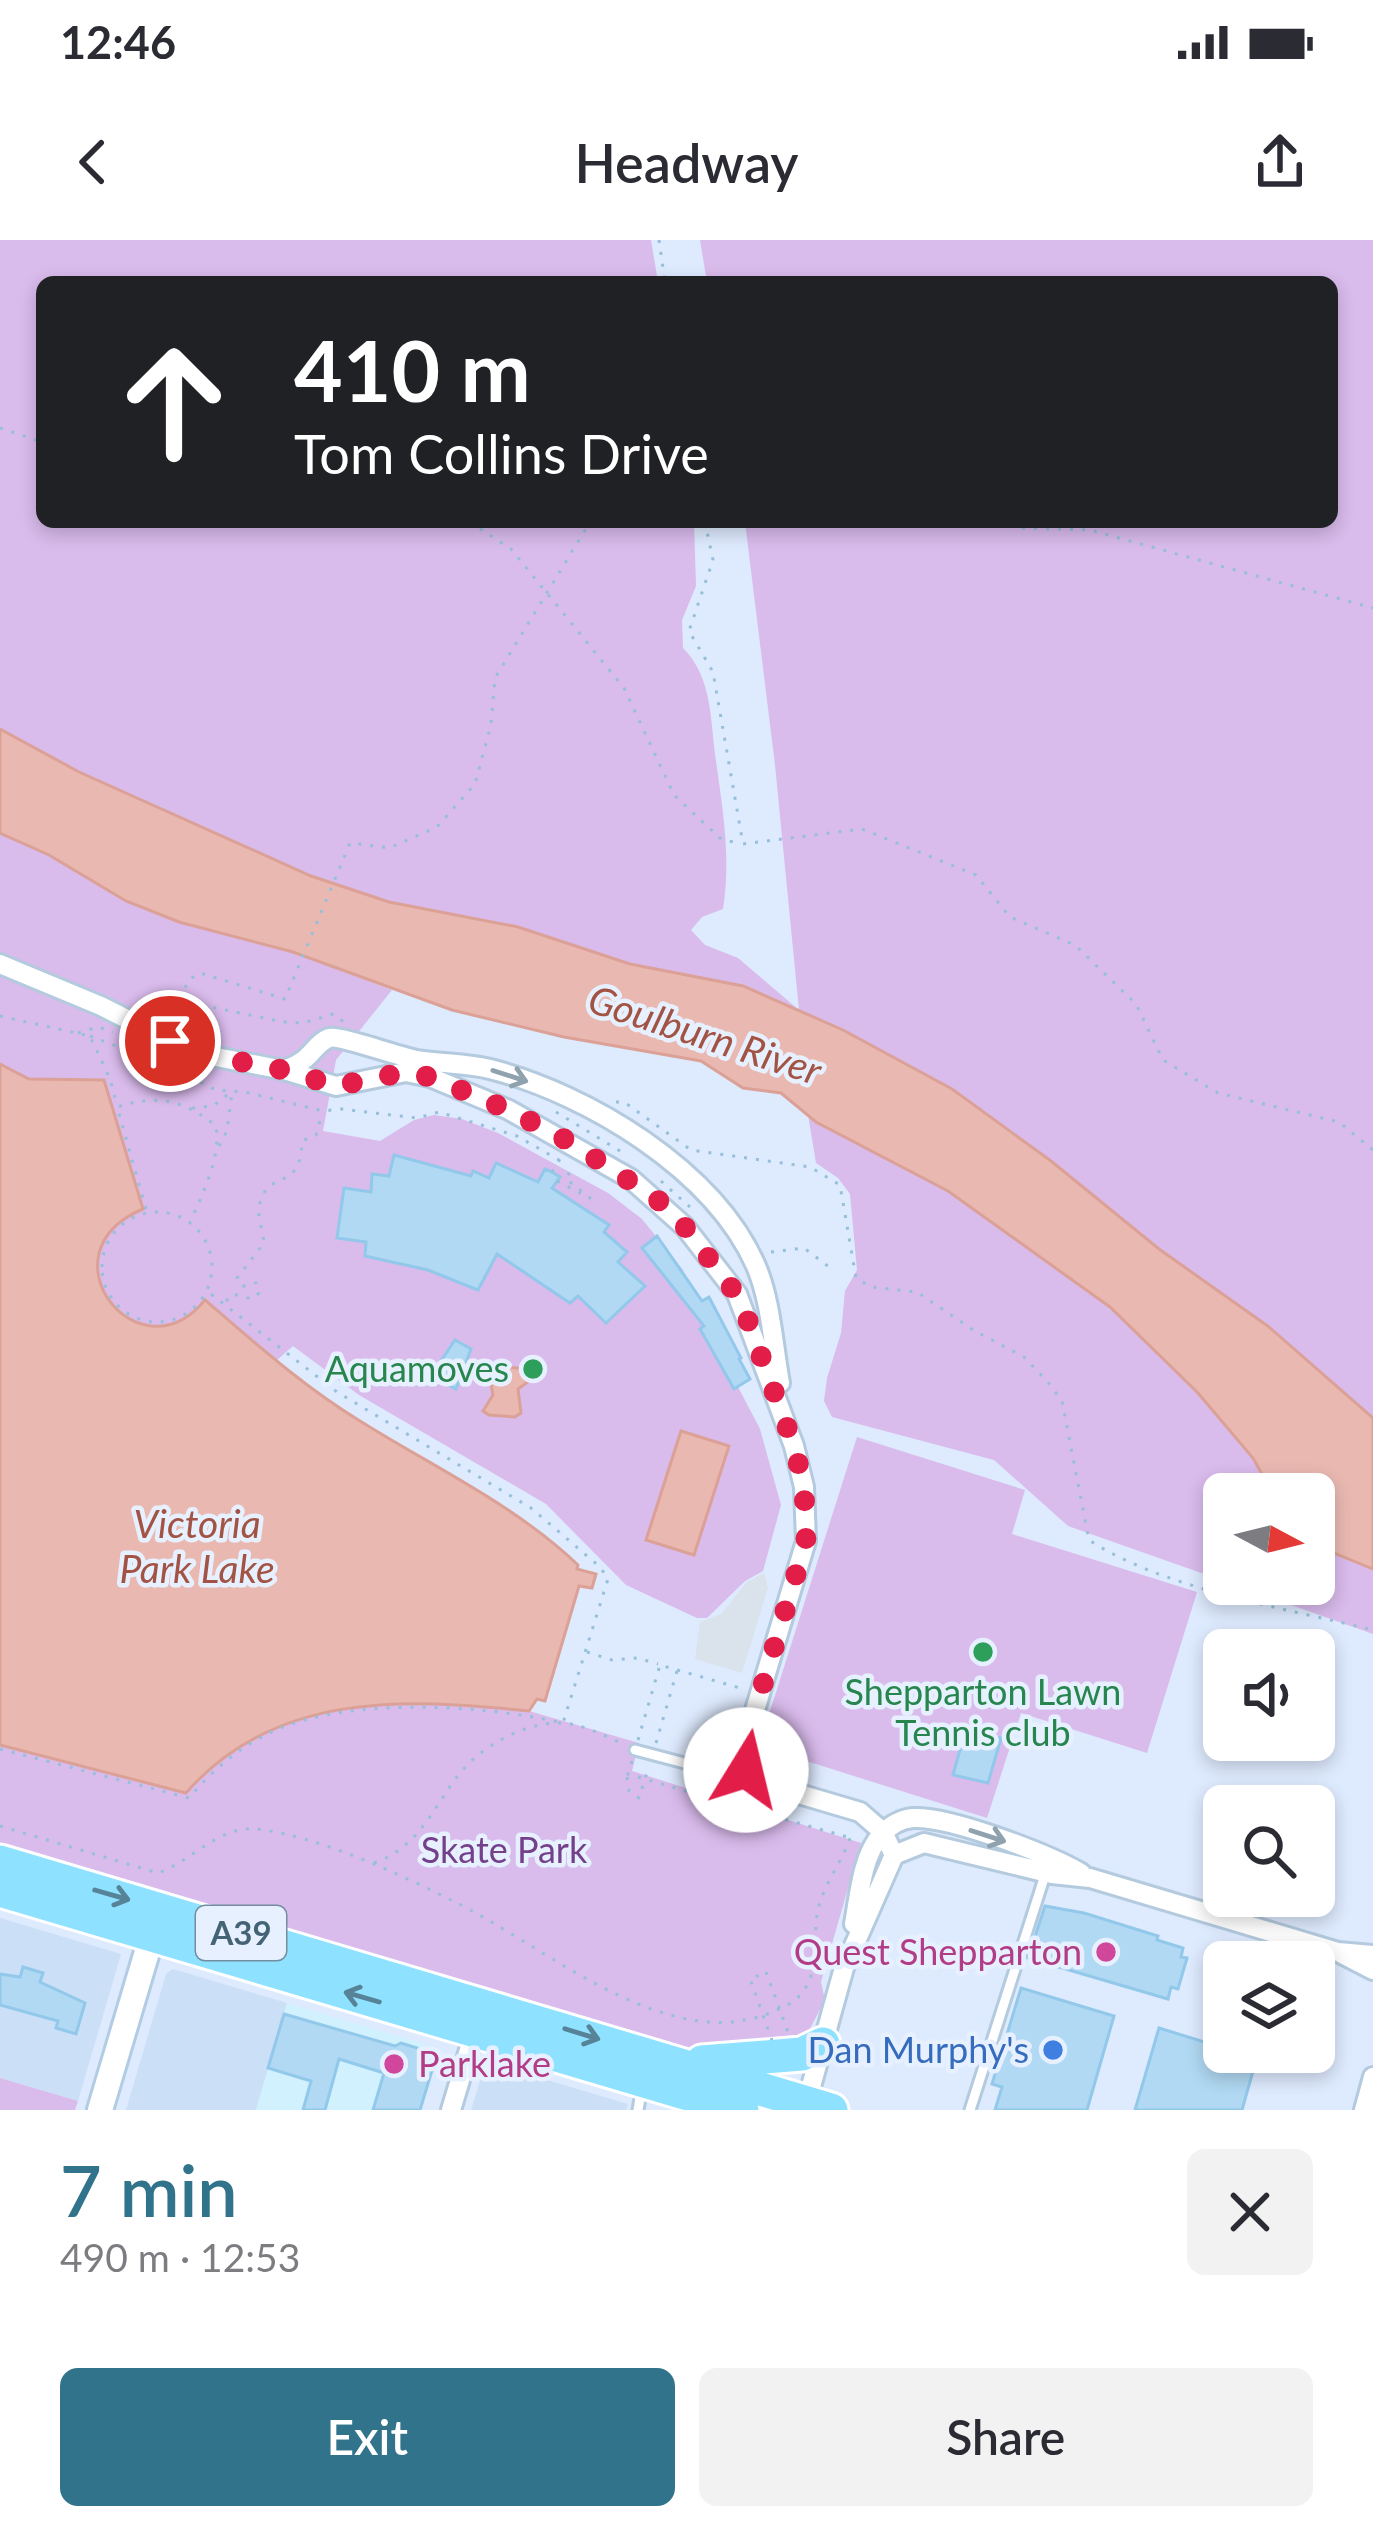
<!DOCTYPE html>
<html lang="en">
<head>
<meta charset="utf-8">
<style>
  :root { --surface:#fff; --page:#f2f2f3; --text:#2b2b33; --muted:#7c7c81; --accent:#30738a }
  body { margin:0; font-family:Lato,sans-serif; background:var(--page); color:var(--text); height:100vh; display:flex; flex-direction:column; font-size:45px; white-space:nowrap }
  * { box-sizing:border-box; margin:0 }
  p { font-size:39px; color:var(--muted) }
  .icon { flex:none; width:66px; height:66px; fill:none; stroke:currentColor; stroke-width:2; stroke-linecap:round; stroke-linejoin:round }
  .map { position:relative; height:1870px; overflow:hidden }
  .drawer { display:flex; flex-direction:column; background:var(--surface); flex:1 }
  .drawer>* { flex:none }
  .guide { position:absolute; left:36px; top:36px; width:1302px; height:252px; border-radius:18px; box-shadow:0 6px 18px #0003; background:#202124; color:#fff; overflow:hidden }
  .needle { width:78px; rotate:97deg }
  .controls { position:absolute; left:1203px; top:1233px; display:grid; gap:24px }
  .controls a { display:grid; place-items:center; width:132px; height:132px; border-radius:18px; background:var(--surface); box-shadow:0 6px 18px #0003; font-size:60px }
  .pin { position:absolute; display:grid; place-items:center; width:102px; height:102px; color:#fff; margin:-51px; border:6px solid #fff; border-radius:50%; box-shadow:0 3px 12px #0007 }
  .me { position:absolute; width:132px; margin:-66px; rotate:9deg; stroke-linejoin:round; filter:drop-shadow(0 0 9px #0008) }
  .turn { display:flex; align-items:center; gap:42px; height:252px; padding:0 60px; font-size:54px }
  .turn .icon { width:156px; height:156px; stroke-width:2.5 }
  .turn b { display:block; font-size:84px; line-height:102px }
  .round { display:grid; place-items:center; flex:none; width:126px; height:126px; border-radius:18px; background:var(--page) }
  .summary { display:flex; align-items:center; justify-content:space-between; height:204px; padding:0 60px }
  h1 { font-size:72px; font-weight:600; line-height:90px; color:var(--accent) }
  .button { display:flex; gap:24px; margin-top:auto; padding:24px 60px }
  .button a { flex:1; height:138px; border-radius:18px; background:var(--accent); color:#fff; font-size:48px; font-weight:600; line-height:138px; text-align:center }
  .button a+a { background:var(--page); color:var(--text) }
  .status { display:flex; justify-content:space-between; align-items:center; height:84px; padding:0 60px; background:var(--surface); direction:ltr }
  .status svg { height:33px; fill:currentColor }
  header { display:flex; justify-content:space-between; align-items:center; height:156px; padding:0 60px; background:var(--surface); font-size:54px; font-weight:600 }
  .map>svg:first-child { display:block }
  .residential { fill:#cbdff6 }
  .commercial { fill:#d1f1ff }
  .industrial { fill:#dae3eb }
  .green { fill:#d9bbec }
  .water { fill:#e9b9b1; stroke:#dca196; stroke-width:3 }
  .building { fill:#b1d9f3; stroke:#92c8ea; stroke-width:3 }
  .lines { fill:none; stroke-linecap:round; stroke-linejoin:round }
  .lane-casing { stroke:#b4cade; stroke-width:15 }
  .street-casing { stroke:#b4cade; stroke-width:24 }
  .secondary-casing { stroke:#b1cce3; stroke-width:30 }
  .highway-casing { stroke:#fff; stroke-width:39 }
  .path { stroke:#96c0da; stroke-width:3; stroke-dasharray:3 9; stroke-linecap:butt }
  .lane { stroke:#fff; stroke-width:9 }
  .street { stroke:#fff; stroke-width:18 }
  .secondary { stroke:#fff; stroke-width:24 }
  .highway { stroke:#8ee1ff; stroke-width:33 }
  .oneway { stroke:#8fa2ad }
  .oneway2 { stroke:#568398 }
  .route { stroke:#e11d48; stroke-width:21; stroke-dasharray:0 37.8 }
  .leisure-dot { fill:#2e9e5b; stroke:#e6f0ff; stroke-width:4.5 }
  .hotel-dot { fill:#d1479c; stroke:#e6f0ff; stroke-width:4.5 }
  .shop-dot { fill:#3f7fe0; stroke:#e6f0ff; stroke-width:4.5 }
  .labels { text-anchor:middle; stroke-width:9; stroke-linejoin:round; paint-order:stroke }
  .shield { fill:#e6f0ff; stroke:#758e9f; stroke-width:3 }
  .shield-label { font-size:33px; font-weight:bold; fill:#446476 }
  .leisure-label { font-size:36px; fill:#27864d; stroke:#e6f0ff; text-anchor:end }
  .park-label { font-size:36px; fill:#744089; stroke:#e6f0ff }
  .hotel-label { font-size:36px; fill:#b23c85; stroke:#e6f0ff; text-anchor:end }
  .shop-label { font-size:36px; fill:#366cbe; stroke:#e6f0ff; text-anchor:end }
  .water-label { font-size:39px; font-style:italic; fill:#a25343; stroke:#e6f0ff }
</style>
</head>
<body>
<div class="status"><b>12:46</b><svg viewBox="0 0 49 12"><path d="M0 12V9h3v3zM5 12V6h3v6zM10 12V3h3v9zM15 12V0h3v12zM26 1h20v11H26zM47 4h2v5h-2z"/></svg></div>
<header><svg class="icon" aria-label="back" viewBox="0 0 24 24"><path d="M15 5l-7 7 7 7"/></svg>Headway<svg class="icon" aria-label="share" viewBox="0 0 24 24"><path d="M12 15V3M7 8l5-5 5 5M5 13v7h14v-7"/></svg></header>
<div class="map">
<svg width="1373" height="1870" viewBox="0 0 1373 1870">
  <rect width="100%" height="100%" fill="#deeafe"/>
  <path class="residential" d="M 0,1678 L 121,1714 L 78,1861 L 0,1838 Z
    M 173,1729 L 287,1763 L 256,1870 L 126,1870 L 166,1734 Z
    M 486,1822 L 628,1864 L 626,1870 L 471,1870 Z"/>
  <path class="commercial" d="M 287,1763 L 438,1808 L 420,1870 L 256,1870 Z"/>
  <path class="industrial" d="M 764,1333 L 768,1348 L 742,1433 L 695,1419 L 700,1382 L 721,1374 L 747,1342 Z"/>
  <path class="green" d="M 0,0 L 651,0 L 658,42 L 42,42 L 42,282 L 694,282 L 696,346 L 682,380 L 683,408 C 713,438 710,481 716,521 C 723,572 731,618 723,669 L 702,677 L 691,690 L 705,705 L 738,718 L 799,770 L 775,525 L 745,282 L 1332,282 L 1332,42 L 707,42 L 700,0 L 1373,0 L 1373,1178 L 1269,1087 L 843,790 L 743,746 L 630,724 L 518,687 L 389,662 L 311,636 L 79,532 L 0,489 Z
    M 0,593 L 49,615 L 126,661 L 179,682 L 293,712 L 392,750 L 336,820 L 323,891 L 380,901 L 414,880 L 434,875 L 462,879 L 498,893 L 608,953 L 642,979 L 683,1030 L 690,1050 L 716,1075 L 750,1139 L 738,1147 L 760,1189 L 781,1265 L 763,1331 L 745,1341 L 707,1378 L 697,1378 L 626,1345 L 546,1264 L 359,1155 L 293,1106 L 276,1121 L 206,1061 C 137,1139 40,1016 143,969 L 131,926 L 55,842 L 28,839 L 0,824 Z
    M 808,875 L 948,951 L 1110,1067 L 1198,1153 L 1253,1218 L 1273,1254 L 1224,1254 L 1224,1341 L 1068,1286 L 994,1220 L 832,1177 L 824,1161 L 827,1138 L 841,1093 L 845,1051 L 857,1030 L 850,954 L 838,938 L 816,923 Z
    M 857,1197 L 1025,1250 L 1012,1294 L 1197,1352 L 1147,1513 L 1021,1473 L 987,1578 L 759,1506 Z
    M 1314,1305 L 1373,1329 L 1373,1394 L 1232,1344 L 1314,1344 Z
    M 426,1463 L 529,1471 L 639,1503 L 632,1531 L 861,1603 L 821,1742 L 825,1760 L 803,1802 L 699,1811 L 630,1797 L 0,1604 L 0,1505 L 186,1553 C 254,1480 329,1465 426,1463 Z
    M 0,1838 L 78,1861 L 75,1870 L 0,1870 Z"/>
  <path class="water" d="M 0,489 L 79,532 L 311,636 L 389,662 L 518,687 L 630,724 L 743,746 L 843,790 L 952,849 L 1051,921 L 1159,1009 L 1269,1087 L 1373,1178 L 1373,1329 L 1314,1305 L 1314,1254 L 1273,1254 L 1253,1218 L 1198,1153 L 1110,1067 L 948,951 L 816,882 L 781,853 L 743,848 L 701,821 L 564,797 L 452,770 L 293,712 L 179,682 L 126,661 L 49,615 L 0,593 Z
    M 0,824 L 29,839 L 104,840 L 143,969 C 38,1013 139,1141 205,1060 C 255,1103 304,1147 360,1181 C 435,1228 514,1264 578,1325 L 577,1329 L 596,1334 L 592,1348 L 579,1346 L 545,1461 L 537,1459 L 529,1471 C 406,1458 275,1451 186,1553 L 0,1505 Z
    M 500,1126 L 525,1129 L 531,1134 L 529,1141 L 518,1149 L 521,1173 L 515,1177 L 489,1175 L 483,1171 L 493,1155 L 489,1133 Z
    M 681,1191 L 729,1206 L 694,1315 L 646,1300 Z"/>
  <path class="building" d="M 394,915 L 471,936 L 473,931 L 489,938 L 496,923 L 538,942 L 545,929 L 552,932 L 560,937 L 552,948 L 609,985 L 604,992 L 627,1012 L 618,1022 L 645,1046 L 606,1083 L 578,1056 L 570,1063 L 497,1014 L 478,1050 L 428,1030 L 365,1016 L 366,1002 L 337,998 L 344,948 L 371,952 L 372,934 L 389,936 Z
    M 657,996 L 702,1061 L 709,1057 L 741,1118 L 739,1119 L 750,1139 L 734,1149 L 700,1089 L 704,1086 L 642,1008 Z
    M 455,1100 L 471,1109 L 456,1149 L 431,1136 Z
    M 966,1488 L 1001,1498 L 988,1543 L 953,1535 Z
    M 1045,1666 L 1084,1673 L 1158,1696 L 1157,1700 L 1183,1708 L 1181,1717 L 1187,1718 L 1178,1749 L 1171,1747 L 1168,1759 L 1028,1718 Z
    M 23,1727 L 43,1733 L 40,1742 L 85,1763 L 76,1794 L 56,1788 L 58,1781 L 0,1765 L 0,1734 L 20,1737 Z
    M 1021,1748 L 1114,1776 L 1087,1870 L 995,1870 L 1002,1847 L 992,1844 Z
    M 284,1774 L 395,1806 L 401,1803 L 437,1814 L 420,1870 L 373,1870 L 384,1833 L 339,1819 L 325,1870 L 303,1870 L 311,1841 L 268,1828 Z
    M 1159,1788 L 1224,1808 L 1224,1812 L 1257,1817 L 1242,1870 L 1135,1870 Z"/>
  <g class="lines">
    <g class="lane-casing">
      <path id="lane" d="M 635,1510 L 734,1536 L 745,1531
        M 638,1870 L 642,1846
        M 970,1870 L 1046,1632"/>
    </g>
    <g class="street-casing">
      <path id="street" d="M 0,724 L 101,766 L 170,801 L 216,817 L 284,830 L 336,846 L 406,832 L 430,837 L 509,870 L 631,939 L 685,987 L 737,1054 L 794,1206 L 804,1247 L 806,1301 L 746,1500 C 741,1520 742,1534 762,1543 L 860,1572 L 883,1592 L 894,1615
        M 286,829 C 312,821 313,804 329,798 C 339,795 400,817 417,820 C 441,824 466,823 490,829 C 588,854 714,930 756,1026 C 771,1061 773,1105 780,1143
        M 854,1684 C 859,1657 862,1616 881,1595 C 889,1586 901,1579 913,1578 C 950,1576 1048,1614 1081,1633
        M 1342,1714 L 1373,1730
        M 846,1724 L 894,1615 L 924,1603 L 1052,1634 L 1090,1638 L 1338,1712 L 1373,1715
        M 807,1861 L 847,1717
        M 451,1870 L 475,1790
        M 1364,1870 L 1373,1837"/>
    </g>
    <g class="secondary-casing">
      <path id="secondary" d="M 100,1870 L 152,1695"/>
    </g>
    <g class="highway-casing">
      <path id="highway" d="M 0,1622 L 831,1870
        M 0,1650 L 742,1870
        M 702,1822 L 802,1814 L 823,1804"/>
    </g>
    <path class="path" d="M 659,0 L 665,42
      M 0,188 L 42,202
      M 470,282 L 511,309 L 624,448 L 674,555 L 722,600 L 740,603
      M 705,282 L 713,320 L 689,391 L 713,432 L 743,604 L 862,589 L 976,635 L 1010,677 L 1075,705 L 1136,764 L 1163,820 L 1218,853 L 1339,882 L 1373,910
      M 999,282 L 1017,288 L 1090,290 L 1373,368
      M 178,760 L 283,782 L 303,783 L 333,774 L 345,783
      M 0,776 L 90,796 L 110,839 L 117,865
      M 167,779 L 190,739 L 200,733 L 285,759 L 350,603 L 389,608 L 437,587 L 475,544 L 491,485 L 495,438 L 590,282
      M 78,793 L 98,787 L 113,792
      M 90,796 L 174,828 L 216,850 L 245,852 L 323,871 L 341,869 L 417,878 L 439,872 L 517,896 L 559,920
      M 616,862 L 624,862 L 691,910 L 810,927 L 840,945 L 856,1038 L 871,1047 L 917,1052 L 973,1090 L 1024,1117 L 1047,1141 L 1062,1161 L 1089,1300 C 1164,1349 1284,1368 1373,1390
      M 192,868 L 213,866 L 231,852
      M 556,872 L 625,914
      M 219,906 L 227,891 L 232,852
      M 552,932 L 560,919
      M 557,941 L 590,958 L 566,939 L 572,928
      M 661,941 L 690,967
      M 146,969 L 117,867 C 156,854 185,860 216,886 C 221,919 203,951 191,981
      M102 1027a55 55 0 1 1 110 0a55 55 0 1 1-110 0Z
      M 771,1012 L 804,1008 L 833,1030
      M 226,1061 L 233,1054 L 252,1059 L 259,1053 L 256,1043 L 243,1046 L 237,1038 L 264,1003 C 263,991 256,974 260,963 C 269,928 301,953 302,901 L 316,895 L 322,873
      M 587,1412 L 612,1420 L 638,1418 L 658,1424
      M 638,1500 L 660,1425 L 740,1448
      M 656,1503 L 677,1431
      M 0,1509 L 189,1558 C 210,1533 231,1514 260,1498 C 334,1455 481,1464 563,1483 L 608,1339 L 600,1327 L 531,1268 L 337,1152 L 207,1051
      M 632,1521 L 628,1534 L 706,1557
      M 627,1537 L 629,1551 L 639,1558 L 648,1529
      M 710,1544 L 706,1557 L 851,1598
      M 0,1586 L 158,1633 C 190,1622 220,1585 256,1589 C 315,1595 400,1634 453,1661 C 544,1705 665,1815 770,1773 C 781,1768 793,1764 801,1754 C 820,1732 813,1701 817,1675 C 822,1644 844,1621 852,1592
      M 374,1623 C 417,1608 432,1571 456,1538 C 478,1508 523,1482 561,1483 C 580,1483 605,1496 623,1504
      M 766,1732 L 791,1800 L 774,1806 L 750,1739 Z"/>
    <use href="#lane" class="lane"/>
    <use href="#street" class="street"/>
    <use href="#secondary" class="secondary"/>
    <use href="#highway" class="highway"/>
  </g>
  <defs><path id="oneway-shaft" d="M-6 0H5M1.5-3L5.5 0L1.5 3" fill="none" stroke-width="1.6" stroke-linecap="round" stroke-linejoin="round" transform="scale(3)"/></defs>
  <g class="oneway">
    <use href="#oneway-shaft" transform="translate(510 836) rotate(18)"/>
    <use href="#oneway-shaft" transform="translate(988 1596) rotate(18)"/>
  </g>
  <g class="oneway2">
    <use href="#oneway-shaft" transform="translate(112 1655) rotate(16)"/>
    <use href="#oneway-shaft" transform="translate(362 1757) rotate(-164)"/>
    <use href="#oneway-shaft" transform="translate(582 1794) rotate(17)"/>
  </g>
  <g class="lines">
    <path class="route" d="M 170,801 L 216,817 L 284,830 L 336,846 L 406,832 L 430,837 L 509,870 L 570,902 L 657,959 L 685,987 L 740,1059 L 794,1206 L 804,1247 L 806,1301 L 744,1508 L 746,1530"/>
  </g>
  <g class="leisure-dot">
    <circle cx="533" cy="1129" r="12"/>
    <circle cx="983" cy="1412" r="12"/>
  </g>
  <g class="hotel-dot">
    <circle cx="1106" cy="1712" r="12"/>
    <circle cx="394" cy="1824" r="12"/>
  </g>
  <circle class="shop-dot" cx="1053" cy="1810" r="12"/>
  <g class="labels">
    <rect class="shield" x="196" y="1666" width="90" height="54" rx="9"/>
    <g class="shield-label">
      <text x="241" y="1705">A39</text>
    </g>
    <g class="leisure-label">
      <text x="509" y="1142">Aquamoves</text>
      <text x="983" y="1465" text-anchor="middle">Shepparton Lawn<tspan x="983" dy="41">Tennis club</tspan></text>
    </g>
    <g class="park-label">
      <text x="504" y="1623">Skate Park</text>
    </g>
    <g class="hotel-label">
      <text x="1082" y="1725">Quest Shepparton</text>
      <text x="418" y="1837" text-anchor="start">Parklake</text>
    </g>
    <g class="shop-label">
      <text x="1029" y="1823">Dan Murphy's</text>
    </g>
    <g class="water-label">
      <text transform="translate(705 795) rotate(18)" y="14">Goulburn River</text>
      <text x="197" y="1298">Victoria<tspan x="197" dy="45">Park Lake</tspan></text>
    </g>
  </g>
</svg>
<div class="controls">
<a><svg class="needle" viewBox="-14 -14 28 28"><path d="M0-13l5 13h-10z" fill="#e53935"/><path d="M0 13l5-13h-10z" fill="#7c7c81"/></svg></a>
<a><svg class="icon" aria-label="sound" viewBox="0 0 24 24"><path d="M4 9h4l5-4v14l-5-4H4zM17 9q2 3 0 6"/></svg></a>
<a><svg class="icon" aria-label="search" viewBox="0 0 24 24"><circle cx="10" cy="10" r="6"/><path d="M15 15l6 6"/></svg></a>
<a><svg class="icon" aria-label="layers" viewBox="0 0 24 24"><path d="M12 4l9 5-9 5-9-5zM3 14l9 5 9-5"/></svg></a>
</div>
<div class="pin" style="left:170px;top:801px;background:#d93025"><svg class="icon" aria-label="arrive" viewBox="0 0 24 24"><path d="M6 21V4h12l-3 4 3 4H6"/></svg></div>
<svg class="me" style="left:746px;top:1530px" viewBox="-20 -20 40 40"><circle r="19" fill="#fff"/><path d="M0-13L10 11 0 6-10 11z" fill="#e11d48"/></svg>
<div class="guide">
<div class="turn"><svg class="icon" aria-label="ahead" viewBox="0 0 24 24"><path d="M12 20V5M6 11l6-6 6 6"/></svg><div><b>410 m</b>Tom Collins Drive</div></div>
</div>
</div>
<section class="drawer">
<div class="summary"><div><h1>7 min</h1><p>490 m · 12:53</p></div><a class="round"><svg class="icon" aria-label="close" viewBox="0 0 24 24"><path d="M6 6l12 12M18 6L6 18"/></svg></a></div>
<div class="button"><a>Exit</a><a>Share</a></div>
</section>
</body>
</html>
